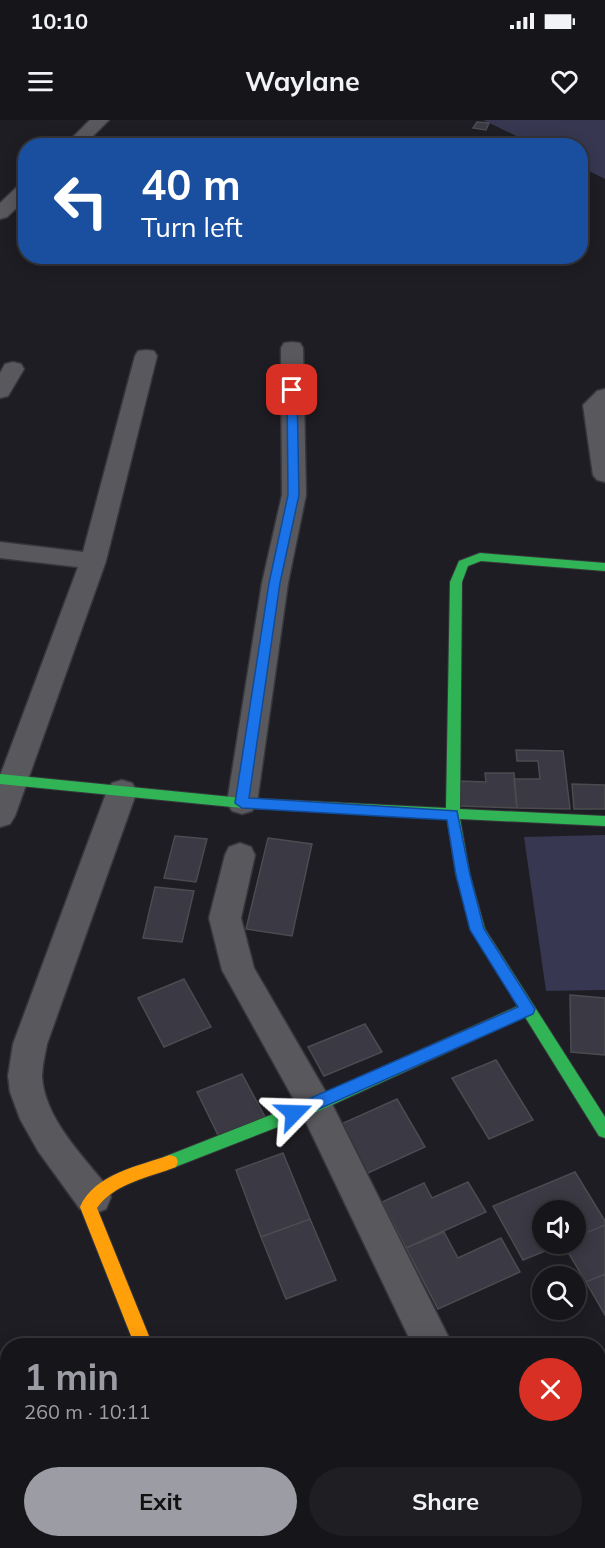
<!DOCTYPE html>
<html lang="en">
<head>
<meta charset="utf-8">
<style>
  :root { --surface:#16161a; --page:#1f1f23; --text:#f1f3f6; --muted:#9e9fa2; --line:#353539; --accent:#9c9da4 }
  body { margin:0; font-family:Mulish,sans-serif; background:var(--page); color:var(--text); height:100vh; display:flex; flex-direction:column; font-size:22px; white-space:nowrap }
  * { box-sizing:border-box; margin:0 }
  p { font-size:20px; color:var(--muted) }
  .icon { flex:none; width:33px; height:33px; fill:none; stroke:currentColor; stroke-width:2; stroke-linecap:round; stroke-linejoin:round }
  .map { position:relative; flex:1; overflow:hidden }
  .panel { position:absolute; left:0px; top:1218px; width:606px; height:210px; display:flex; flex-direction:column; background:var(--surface); border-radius:24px 24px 0 0; box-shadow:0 3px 15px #0003,0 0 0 2px var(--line) }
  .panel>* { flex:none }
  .guide { position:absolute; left:18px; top:18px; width:570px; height:126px; border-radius:24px; box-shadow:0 3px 15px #0003,0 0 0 2px var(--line); background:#1a4fa0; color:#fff; overflow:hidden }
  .buttons { position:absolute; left:532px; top:1080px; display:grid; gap:12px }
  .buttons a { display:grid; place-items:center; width:54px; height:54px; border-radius:50%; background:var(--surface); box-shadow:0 3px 15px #0003,0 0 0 2px var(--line); font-size:30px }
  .pin { position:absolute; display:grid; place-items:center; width:51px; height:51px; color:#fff; margin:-26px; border-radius:12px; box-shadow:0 3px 9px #0006 }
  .me { position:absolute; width:66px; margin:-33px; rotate:68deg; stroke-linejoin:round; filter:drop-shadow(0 0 4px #0008) }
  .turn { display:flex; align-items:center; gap:21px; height:126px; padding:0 24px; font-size:27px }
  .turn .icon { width:78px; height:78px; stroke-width:2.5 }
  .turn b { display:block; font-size:42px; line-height:51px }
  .round { display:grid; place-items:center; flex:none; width:63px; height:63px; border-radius:32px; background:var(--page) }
  .head { display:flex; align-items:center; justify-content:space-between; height:102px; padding:0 24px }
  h1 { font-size:36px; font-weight:700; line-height:45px; color:var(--accent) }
  .primary-button { display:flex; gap:12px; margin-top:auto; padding:12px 24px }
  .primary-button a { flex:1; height:69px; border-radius:36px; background:var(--accent); color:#111; font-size:24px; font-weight:700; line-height:69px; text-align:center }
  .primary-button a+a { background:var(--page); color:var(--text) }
  .status { display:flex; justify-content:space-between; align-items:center; height:42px; padding:0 30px; background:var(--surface); direction:ltr }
  .status svg { height:16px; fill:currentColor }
  header { display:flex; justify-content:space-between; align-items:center; height:78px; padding:0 24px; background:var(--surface); font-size:27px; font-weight:700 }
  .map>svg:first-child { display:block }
  .green { fill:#383751 }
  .building { fill:#3a3944; stroke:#4b4b50; stroke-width:1.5 }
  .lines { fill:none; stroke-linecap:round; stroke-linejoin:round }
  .street-casing { stroke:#36373c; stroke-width:3 }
  .fast-casing { stroke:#36373c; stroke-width:2 }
  .slow-casing { stroke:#36373c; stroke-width:2 }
  .street { fill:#58585d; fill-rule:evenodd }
  .fast { fill:#30b455; fill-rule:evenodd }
  .slow { fill:#ff9f0a; fill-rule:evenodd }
  .route { fill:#1a73e8; stroke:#114b97; stroke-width:1.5 }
</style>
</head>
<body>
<div class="status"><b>10:10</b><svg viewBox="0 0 49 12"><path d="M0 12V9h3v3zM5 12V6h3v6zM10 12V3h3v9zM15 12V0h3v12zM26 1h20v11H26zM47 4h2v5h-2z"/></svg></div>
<header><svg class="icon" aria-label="menu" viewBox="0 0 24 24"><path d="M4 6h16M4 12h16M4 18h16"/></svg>Waylane<svg class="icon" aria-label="heart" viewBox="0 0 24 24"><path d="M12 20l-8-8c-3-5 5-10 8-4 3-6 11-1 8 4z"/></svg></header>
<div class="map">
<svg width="605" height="1428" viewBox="0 0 605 1428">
  <rect width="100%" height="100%" fill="#1d1d23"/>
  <path class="green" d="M 483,0 L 605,0 L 605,59 L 581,47 L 580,26 L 535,25 Z
    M 605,715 L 605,870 L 546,871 L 524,717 Z"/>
  <path class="building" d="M 477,2 L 489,3 L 486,10 L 473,8 Z
    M 516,630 L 563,631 L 570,689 L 517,688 L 514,659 L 540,659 L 538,641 L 517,641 Z
    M 485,653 L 514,653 L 517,688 L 460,686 L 459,661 L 486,662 Z
    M 572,664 L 605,665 L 605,689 L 574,689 Z
    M 175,716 L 207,719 L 196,762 L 164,758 Z
    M 268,718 L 312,724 L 292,816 L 246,809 Z
    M 155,767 L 194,771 L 182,822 L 143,818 Z
    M 184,859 L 211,907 L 164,927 L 138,878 Z
    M 570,875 L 605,878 L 605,935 L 571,932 Z
    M 365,904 L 382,932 L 324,956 L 308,927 Z
    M 496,940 L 533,1000 L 489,1019 L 452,958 Z
    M 242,954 L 265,997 L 219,1017 L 197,972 Z
    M 397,979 L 425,1027 L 357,1058 L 330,1009 Z
    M 283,1033 L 310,1099 L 261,1117 L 236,1050 Z
    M 575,1052 L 605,1101 L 605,1105 L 576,1117 L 576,1090 L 543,1090 L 543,1124 L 562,1124 L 523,1140 L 493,1086 Z
    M 468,1062 L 486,1092 L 406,1128 L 382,1082 L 424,1063 L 432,1078 Z
    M 310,1099 L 336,1160 L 286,1179 L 261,1117 Z
    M 605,1105 L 605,1154 L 586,1162 L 563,1124 L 576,1124 L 576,1117 Z
    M 444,1112 L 458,1138 L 501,1118 L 520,1152 L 438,1189 L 406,1128 Z
    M 605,1154 L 605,1195 L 586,1162 Z"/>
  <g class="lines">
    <g class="street-casing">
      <path id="street" d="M 90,0 L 109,0 L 83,26 L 64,26 Z
        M 26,64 L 26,79 L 7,97 L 0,99 L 0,83 L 19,65 Z
        M 292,222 L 300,223 L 303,228 L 306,375 L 288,463 L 257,683 L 252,691 L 242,694 L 232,691 L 227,683 L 262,463 L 282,375 L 281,228 L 284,223 Z
        M 146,230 L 154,231 L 157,236 L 106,441 L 15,696 L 10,704 L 0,707 L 0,656 L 78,447 L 0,438 L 0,422 L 83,432 L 135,236 L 138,231 Z
        M 13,242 L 21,244 L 24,249 L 8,276 L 0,278 L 0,253 L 5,244 Z
        M 605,269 L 605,362 L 597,360 L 593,355 L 583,285 L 597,271 Z
        M 122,660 L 132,663 L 137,671 L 47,924 C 45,935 42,946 42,957 C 45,998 81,1034 106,1065 L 111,1077 L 106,1089 L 93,1094 L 80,1089 L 38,1031 L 20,999 L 10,972 L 8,956 L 13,924 L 107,671 L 112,663 Z
        M 240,723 L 251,727 L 255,735 L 241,798 L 254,848 L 327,974 L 453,1226 L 413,1226 L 303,996 L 222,850 L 209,798 L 225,735 L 229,727 Z
        M 605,1248 L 605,1289 L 598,1292 L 598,1251 Z
        M 200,1420 L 243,1420 L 245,1428 L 203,1428 Z
        M 293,1420 L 347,1420 L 344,1428 L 290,1428 Z
        M 469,1420 L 511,1420 L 511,1428 L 469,1428 Z"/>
    </g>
    <g class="fast-casing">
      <path id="fast" d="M 480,433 L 605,443 L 605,451 L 481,441 L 468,446 L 462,462 L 460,689 L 605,696 L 605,706 L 460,699 L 470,755 L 485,809 L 605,997 L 605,1018 L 599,1016 L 525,897 L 321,990 L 170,1049 L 164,1047 L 162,1042 L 164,1037 L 309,980 L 518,886 L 471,810 L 456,755 L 447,698 L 242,688 L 0,664 L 0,654 L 242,678 L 446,688 L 450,462 L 459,441 Z"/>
    </g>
    <g class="slow-casing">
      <path id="slow" d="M 170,1035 L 176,1037 L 178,1042 L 176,1047 C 150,1057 113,1064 97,1088 L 153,1226 L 135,1226 L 80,1087 C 94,1054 139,1046 170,1035 Z"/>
    </g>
    <use href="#street" class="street"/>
    <use href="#fast" class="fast"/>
    <use href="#slow" class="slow"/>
  </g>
  <path class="route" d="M 292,267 L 297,270 L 299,375 L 280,463 L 249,678 L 457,691 L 470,755 L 484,809 L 535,889 L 533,894 L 294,1000 L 288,998 L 286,993 L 288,988 L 518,887 L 470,810 L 456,755 L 447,700 L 242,688 L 235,683 L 269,463 L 288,375 L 287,270 Z"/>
</svg>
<div class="buttons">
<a><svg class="icon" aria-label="sound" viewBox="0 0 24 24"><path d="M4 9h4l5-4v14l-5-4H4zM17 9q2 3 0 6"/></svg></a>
<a><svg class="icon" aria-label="search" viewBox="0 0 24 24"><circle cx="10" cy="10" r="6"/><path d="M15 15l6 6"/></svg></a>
</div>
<div class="pin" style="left:292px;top:270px;background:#d93025"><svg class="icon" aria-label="arrive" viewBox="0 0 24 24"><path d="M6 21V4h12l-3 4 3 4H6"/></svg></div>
<svg class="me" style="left:294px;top:993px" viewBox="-20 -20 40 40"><path d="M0-17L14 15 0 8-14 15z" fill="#1a73e8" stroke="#fff" stroke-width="4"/></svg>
<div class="guide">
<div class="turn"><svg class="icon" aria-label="left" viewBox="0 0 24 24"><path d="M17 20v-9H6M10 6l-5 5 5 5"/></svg><div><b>40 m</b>Turn left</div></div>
</div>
<section class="panel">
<div class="head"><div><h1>1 min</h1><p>260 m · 10:11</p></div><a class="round" style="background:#d93025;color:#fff"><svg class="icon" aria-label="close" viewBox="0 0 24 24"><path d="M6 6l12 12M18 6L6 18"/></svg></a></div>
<div class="primary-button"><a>Exit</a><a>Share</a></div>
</section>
</div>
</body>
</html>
